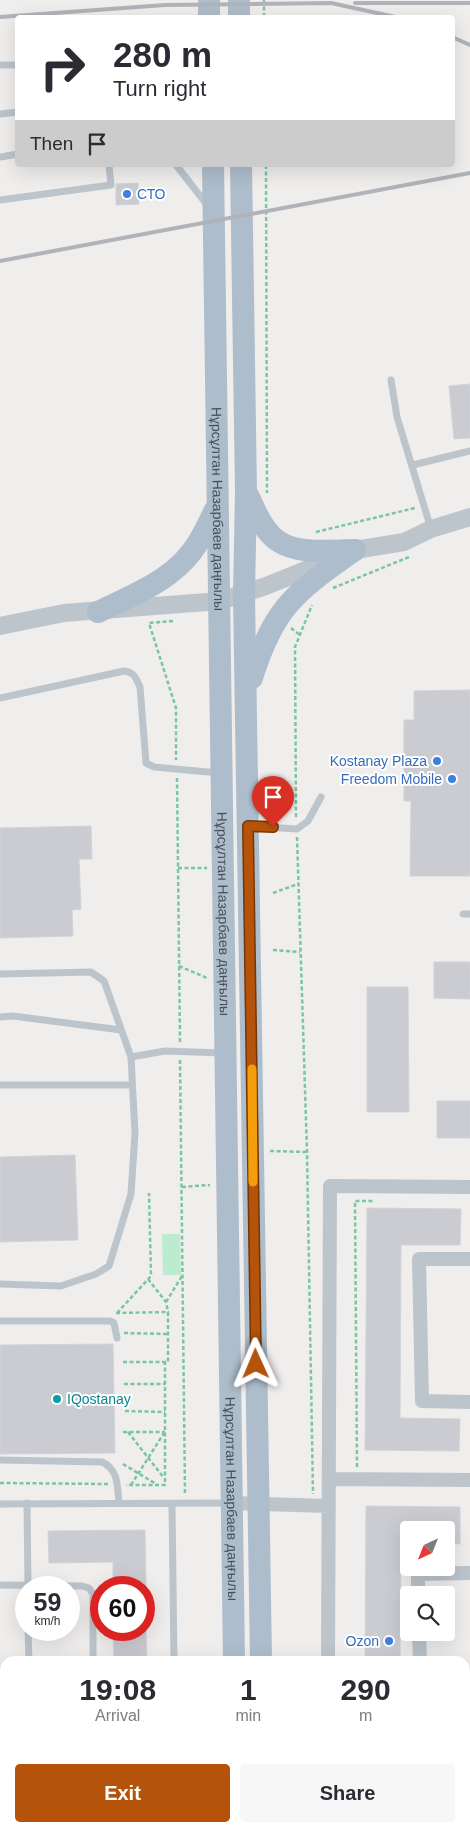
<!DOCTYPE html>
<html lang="en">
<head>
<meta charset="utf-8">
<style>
  :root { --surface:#fff; --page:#f7f7f7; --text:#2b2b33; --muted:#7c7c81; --accent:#b45309 }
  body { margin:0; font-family:Arial,sans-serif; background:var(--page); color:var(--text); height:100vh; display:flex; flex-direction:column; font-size:19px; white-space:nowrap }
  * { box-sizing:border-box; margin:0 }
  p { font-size:16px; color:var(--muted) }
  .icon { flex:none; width:28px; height:28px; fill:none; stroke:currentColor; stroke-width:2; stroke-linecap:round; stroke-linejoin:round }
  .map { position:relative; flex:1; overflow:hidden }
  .side { position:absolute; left:0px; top:1656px; width:470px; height:176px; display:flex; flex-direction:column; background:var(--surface); border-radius:15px 15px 0 0; box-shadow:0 5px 20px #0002 }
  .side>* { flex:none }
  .hud { position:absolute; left:15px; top:15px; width:440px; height:152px; border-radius:5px; box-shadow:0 5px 20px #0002; background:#fff; color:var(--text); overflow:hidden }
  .needle { width:32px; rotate:223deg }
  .controls { position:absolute; left:400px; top:1521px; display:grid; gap:10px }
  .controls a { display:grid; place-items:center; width:55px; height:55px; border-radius:5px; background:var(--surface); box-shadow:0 5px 20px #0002; font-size:25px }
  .speed { position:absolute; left:15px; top:1576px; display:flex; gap:10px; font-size:25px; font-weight:700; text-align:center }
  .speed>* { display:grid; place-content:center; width:65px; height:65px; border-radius:50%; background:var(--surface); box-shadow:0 5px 20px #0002; line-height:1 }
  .speed small { font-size:12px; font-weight:400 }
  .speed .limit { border:8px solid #d22; background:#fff; color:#111 }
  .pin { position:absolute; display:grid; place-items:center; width:42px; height:42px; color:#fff; margin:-51px -21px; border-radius:50% 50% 50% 0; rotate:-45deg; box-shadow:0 0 5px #0007 }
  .pin .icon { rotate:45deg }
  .me { position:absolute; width:55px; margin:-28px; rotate:359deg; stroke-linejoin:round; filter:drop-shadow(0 0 4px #0008) }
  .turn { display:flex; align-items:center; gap:18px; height:105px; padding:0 15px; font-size:22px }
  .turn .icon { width:65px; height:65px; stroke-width:2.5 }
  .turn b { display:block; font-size:35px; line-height:42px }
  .then { display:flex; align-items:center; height:48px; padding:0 15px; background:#0003; gap:10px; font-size:19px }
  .eta { display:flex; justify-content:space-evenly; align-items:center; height:85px; text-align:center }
  .eta b { font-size:30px; font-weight:600; line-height:35px }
  .primary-button { display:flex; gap:10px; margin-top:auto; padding:10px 15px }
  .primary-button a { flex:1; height:58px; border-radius:5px; background:var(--accent); color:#fff; font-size:20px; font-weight:600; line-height:58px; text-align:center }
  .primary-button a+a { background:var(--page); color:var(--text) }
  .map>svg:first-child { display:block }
  .green { fill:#bdebcf }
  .building { fill:#caccd2; stroke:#d1d3d8 }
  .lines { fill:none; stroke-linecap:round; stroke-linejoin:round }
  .path { stroke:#78c7a0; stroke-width:2.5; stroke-dasharray:4 2.5; stroke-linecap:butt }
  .service { stroke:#bcc5cc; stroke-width:7 }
  .minor { stroke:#bcc5cc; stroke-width:14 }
  .tertiary { stroke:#bcc5cc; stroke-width:18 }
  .primary { stroke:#aebdcb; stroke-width:22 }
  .rail { stroke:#b0b3b7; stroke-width:4 }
  .route-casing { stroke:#753606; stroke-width:12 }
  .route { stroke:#b45309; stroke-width:9 }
  .slow { stroke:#f59e0b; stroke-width:9 }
  .shop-dot { fill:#3f7fe0; stroke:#fff; stroke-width:2 }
  .culture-dot { fill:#0f9aa8; stroke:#fff; stroke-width:2 }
  .labels { text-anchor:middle; stroke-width:4; stroke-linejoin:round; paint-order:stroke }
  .shop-label { font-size:14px; fill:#366cbe; stroke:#fff; text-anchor:end }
  .street-label { font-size:14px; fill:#475059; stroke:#fff }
  .culture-label { font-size:14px; fill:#0d838f; stroke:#fff; text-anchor:start }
</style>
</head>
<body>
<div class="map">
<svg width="470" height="1832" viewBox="0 0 470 1832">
  <rect width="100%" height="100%" fill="#f0eded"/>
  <path class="green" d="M 162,1234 L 180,1234 L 181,1275 L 163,1275 Z"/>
  <path class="building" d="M 138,183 L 139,204 L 116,205 L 116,184 Z
    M 470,384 L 470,438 L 454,439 L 449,386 Z
    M 470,690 L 470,876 L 410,876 L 411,801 L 404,801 L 404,720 L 414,720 L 414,691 Z
    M 91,826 L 92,859 L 79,859 L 81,909 L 72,910 L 73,936 L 0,938 L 0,828 Z
    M 434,962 L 470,962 L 470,999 L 434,998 Z
    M 367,987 L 408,987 L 409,1112 L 367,1112 Z
    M 437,1101 L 470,1101 L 470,1138 L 437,1138 Z
    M 75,1155 L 78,1240 L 0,1242 L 0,1157 Z
    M 367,1208 L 461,1209 L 460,1245 L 401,1245 L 400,1418 L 460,1419 L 459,1451 L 365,1450 Z
    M 113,1344 L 115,1453 L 0,1454 L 0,1345 Z
    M 366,1506 L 460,1507 L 460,1544 L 446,1543 L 446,1530 L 409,1530 L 409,1543 L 401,1543 L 400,1661 L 365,1661 Z
    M 145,1530 L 146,1588 L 113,1588 L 113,1562 L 49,1563 L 48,1531 Z
    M 113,1630 L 146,1630 L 147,1661 L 114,1661 Z"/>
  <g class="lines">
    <path class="path" d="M 264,0 L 264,18
      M 266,165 L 267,493
      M 316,532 L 415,508
      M 333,588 L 409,557
      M 173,621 L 149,623 L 176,708 L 176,760
      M 291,628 L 300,635
      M 177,778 L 180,1042
      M 296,817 L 295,647 L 312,605
      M 297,837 L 307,1152 L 313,1494
      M 178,868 L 207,868
      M 273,893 L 298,884
      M 273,950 L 300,952
      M 179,966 L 207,978
      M 180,1060 L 185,1494
      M 270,1151 L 307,1152
      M 182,1187 L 210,1185
      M 148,1279 L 166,1302 L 168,1312
      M 166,1302 L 182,1276
      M 116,1313 L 168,1312 L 168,1362 L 165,1362 L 165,1485 L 126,1485
      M 117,1313 L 151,1276 L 149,1193
      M 124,1333 L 168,1334
      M 123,1362 L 165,1362
      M 124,1384 L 165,1384
      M 125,1411 L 165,1412
      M 123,1432 L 165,1432
      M 128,1432 L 164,1478
      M 123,1464 L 156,1484
      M 357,1467 L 355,1201 L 374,1201
      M 0,1483 L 108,1484
      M 131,1485 L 164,1433
      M 162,1832 L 163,1828
      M 356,1832 L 356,1828"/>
    <path class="service" d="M 0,65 L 18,65
      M 0,114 L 18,112
      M 0,157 L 18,154
      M 176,165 L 208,206
      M 0,200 L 111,185 L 109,165
      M 391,380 L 397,417 L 431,529
      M 413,465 L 470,451
      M 0,698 L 124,671 C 134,672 136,678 140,687 L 146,763 L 154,767 L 219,773
      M 251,826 L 297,829 L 308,821 L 321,797
      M 463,914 L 470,914
      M 0,974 L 91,972 L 104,981 L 131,1057 L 135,1133 L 131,1194 L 109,1266 L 96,1274 L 61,1286 L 0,1284
      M 0,1017 L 13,1016 L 121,1030
      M 131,1057 L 165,1051 L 222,1053
      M 0,1085 L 132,1085
      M 0,1321 L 110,1321 L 114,1323 L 117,1338
      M 0,1460 L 102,1462 C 119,1470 117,1486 119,1502
      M 27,1503 L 28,1588
      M 0,1504 L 230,1503
      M 172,1504 L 174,1661
      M 0,1585 L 82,1586 L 89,1588 L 93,1594 L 93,1661
      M 28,1630 L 29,1661
      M 0,1720 L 5,1720
      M 0,1806 L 5,1806
      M 13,1828 L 13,1832
      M 177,1828 L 177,1832"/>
    <path class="minor" d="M 470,1259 L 419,1259 L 422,1401 L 470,1402
      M 329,1479 L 470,1480
      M 230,1503 L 329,1506
      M 418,1595 L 418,1574 L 470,1573
      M 419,1632 L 420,1661
      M 328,1661 L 330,1186 L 470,1187
      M 465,1703 L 470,1704
      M 465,1779 L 470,1779
      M 326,1828 L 326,1832"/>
    <path class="tertiary" d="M 0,626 L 64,613 L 220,601 L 266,586 L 355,550 L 404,542 L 431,529 L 470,517"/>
    <g class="primary">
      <path d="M 209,0 L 209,18"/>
      <path d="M 239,0 L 239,18"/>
      <path id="s1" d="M 213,165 L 234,1661"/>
      <path d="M 241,165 L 246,492 L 244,594 L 261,1661"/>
      <path d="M 248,495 C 255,510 263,531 278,541 C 298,555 332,550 355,550"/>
      <path d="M 98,612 C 135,594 177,579 199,541 C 205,531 210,520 215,510"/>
      <path d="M 252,678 C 274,606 297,591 355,550"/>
      <path d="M 237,1828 L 237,1832"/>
      <path d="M 264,1828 L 264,1832"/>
    </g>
    <path class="rail" d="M 355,3 L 470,3
      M 0,17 L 165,5 L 331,3 L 400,18
      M 452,37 L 470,45
      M 0,261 L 470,173"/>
  </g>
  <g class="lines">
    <g class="route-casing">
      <path id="route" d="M 256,1364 L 248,826 L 273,827"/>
    </g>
    <use href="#route" class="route"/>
    <path class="slow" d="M 252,1069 L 253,1182"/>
  </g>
  <g class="shop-dot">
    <circle cx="127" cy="194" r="5"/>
    <circle cx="437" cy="761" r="5"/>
    <circle cx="452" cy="779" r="5"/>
    <circle cx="389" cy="1641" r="5"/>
  </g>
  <circle class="culture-dot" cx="57" cy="1399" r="5"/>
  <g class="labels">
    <g class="shop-label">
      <text x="137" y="199" text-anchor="start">СТО</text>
      <text x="427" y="766">Kostanay Plaza</text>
      <text x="442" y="784">Freedom Mobile</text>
      <text x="379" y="1646">Ozon</text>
    </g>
    <g class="street-label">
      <text dy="5" stroke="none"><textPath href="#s1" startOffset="344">Нұрсұлтан Назарбаев даңғылы</textPath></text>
      <text dy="5" stroke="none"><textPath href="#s1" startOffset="749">Нұрсұлтан Назарбаев даңғылы</textPath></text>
      <text dy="5" stroke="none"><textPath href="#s1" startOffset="1334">Нұрсұлтан Назарбаев даңғылы</textPath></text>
    </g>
    <g class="culture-label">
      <text x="67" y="1404">IQostanay</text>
    </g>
  </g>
</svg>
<div class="controls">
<a><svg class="needle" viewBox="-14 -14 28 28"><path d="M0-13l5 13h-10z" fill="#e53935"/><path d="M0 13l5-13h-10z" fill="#7c7c81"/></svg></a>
<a><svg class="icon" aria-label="search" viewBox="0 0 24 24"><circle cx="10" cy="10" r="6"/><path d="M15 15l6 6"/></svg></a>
</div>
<div class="speed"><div>59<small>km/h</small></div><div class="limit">60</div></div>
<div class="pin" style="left:273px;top:827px;background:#d93025"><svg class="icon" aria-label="arrive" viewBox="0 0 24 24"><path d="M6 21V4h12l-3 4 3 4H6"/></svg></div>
<svg class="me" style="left:256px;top:1364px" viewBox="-20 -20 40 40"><path d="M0-17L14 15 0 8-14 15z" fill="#b45309" stroke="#fff" stroke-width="4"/></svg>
<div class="hud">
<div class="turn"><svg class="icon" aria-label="right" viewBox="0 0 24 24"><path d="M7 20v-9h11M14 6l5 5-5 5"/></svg><div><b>280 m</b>Turn right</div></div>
<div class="then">Then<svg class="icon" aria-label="arrive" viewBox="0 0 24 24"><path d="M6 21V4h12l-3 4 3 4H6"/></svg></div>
</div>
<section class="side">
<div class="eta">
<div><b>19:08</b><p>Arrival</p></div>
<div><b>1</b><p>min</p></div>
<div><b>290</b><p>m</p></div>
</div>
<div class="primary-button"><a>Exit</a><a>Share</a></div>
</section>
</div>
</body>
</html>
